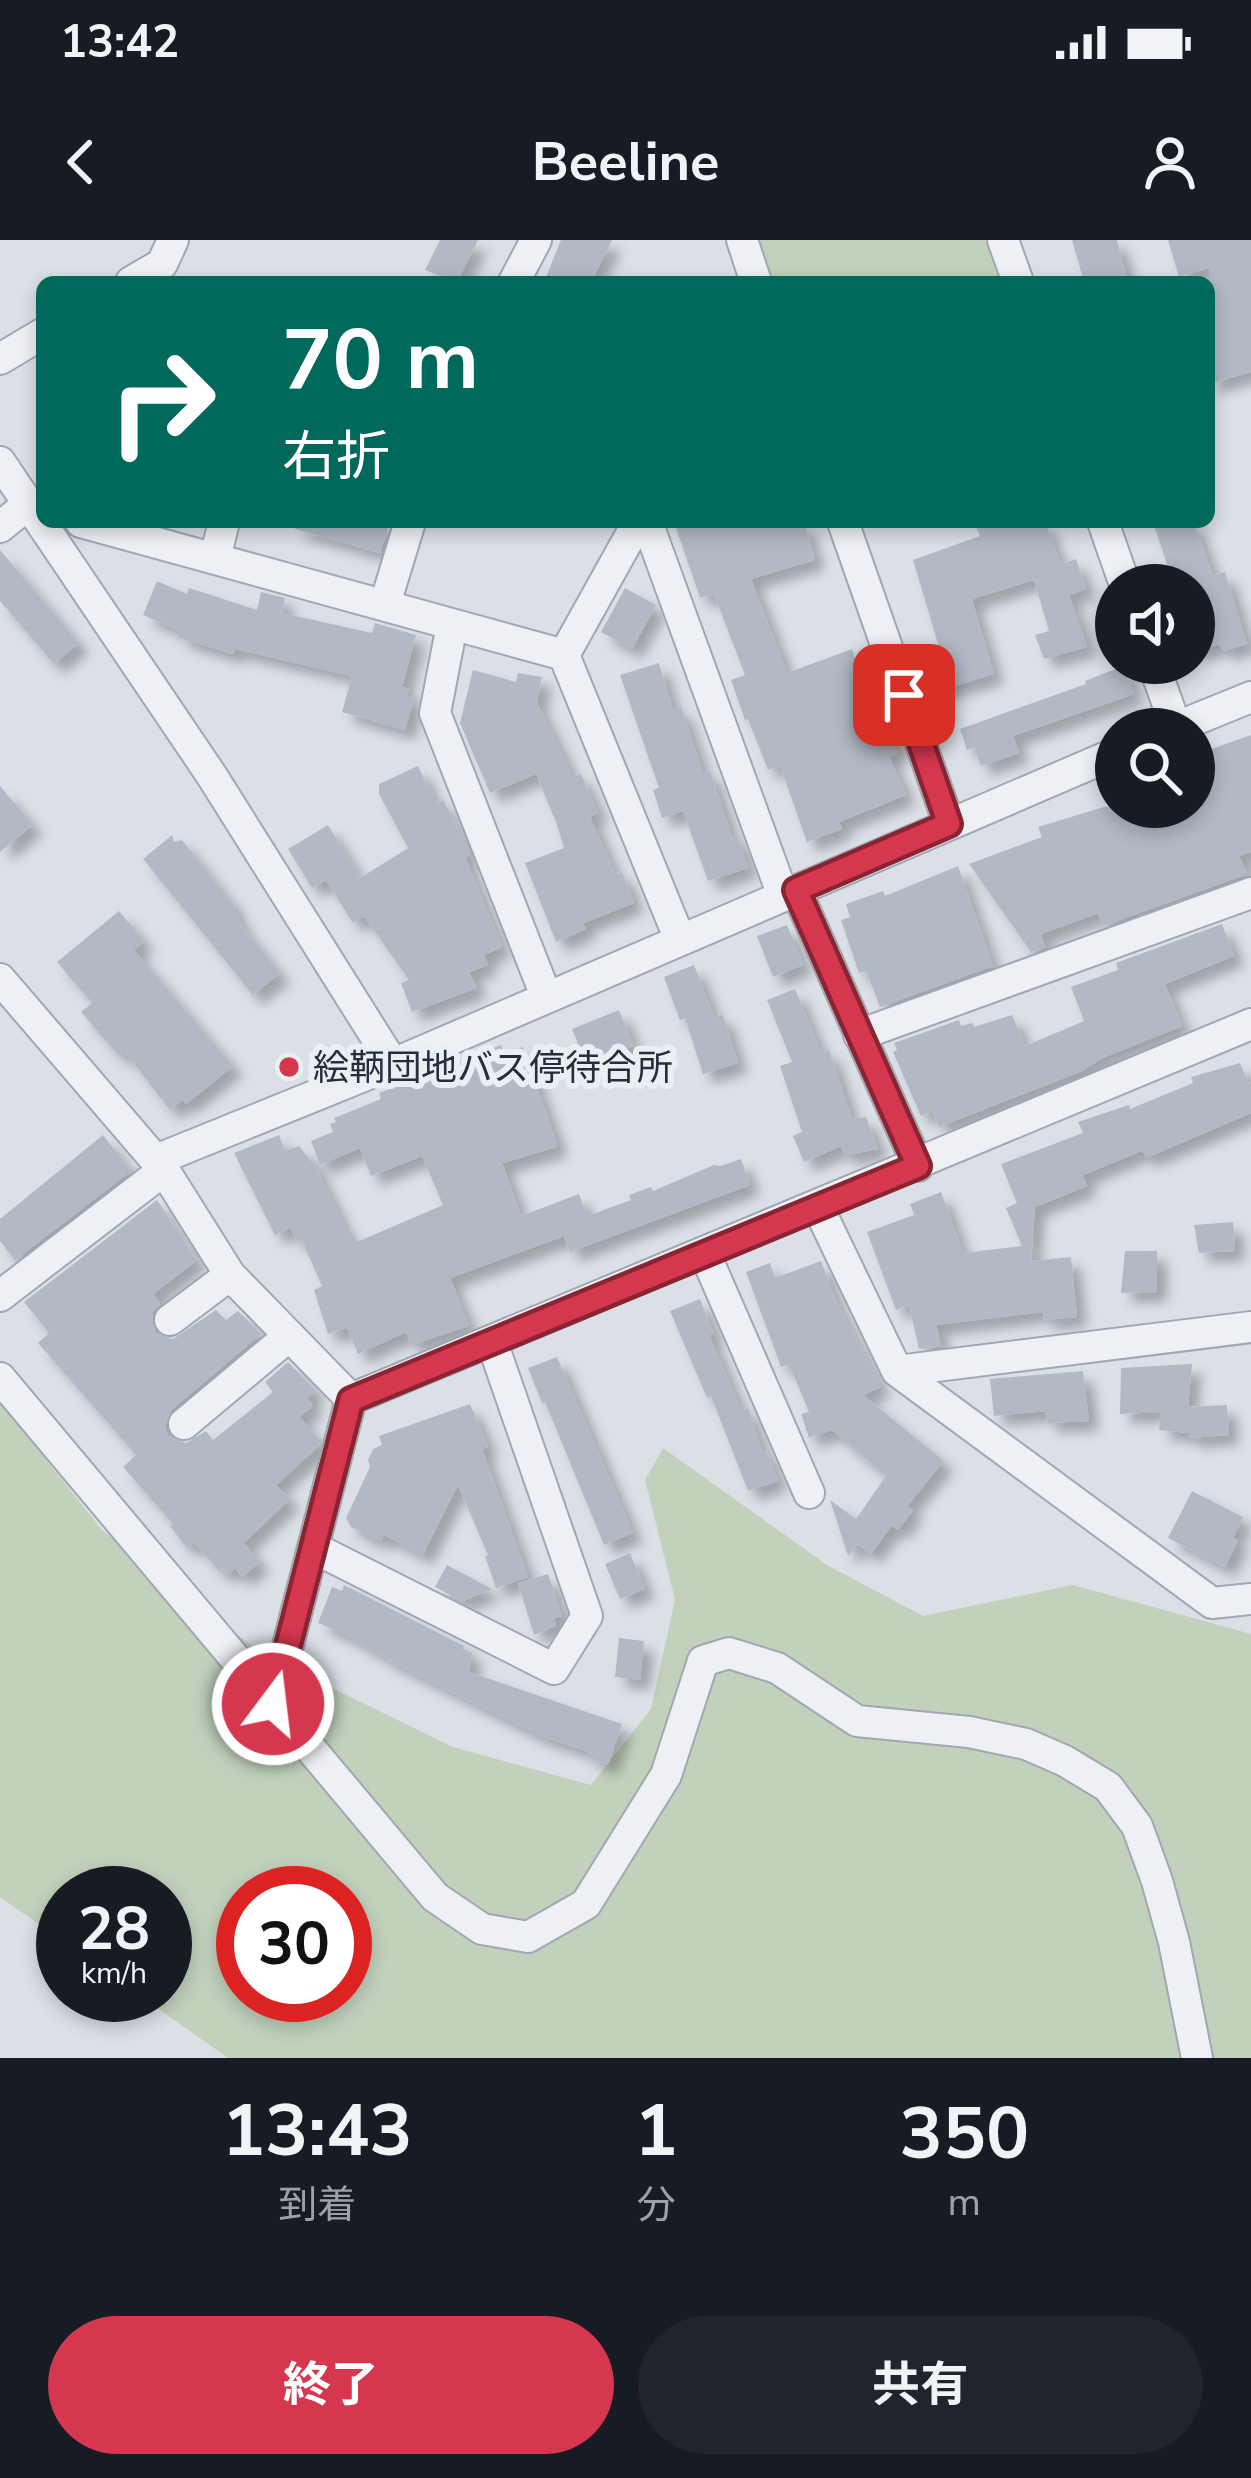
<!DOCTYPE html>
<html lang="ja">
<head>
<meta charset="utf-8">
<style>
  :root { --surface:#171b24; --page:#20242c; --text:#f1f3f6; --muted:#9ea1a6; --accent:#d5374f }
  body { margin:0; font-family:"Nunito Sans","Noto Sans JP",sans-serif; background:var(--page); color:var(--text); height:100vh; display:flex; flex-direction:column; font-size:45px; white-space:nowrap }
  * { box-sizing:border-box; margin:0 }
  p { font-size:39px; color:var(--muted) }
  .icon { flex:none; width:66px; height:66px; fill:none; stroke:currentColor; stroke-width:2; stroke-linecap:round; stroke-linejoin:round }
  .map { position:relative; height:1818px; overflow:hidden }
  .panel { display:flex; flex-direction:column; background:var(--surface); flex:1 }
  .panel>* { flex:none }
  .top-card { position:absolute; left:36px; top:36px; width:1179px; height:252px; border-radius:18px; box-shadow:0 6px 18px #0003; background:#00695c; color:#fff; overflow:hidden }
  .tools { position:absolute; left:1095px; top:324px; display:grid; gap:24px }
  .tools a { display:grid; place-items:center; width:120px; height:120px; border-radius:50%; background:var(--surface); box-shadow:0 6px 18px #0003; font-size:60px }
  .speed { position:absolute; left:36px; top:1626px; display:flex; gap:24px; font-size:60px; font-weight:700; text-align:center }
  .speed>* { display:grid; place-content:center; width:156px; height:156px; border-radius:50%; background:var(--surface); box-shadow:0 6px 18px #0003; line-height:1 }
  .speed small { font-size:30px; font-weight:400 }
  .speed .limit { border:18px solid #d22; background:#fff; color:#111 }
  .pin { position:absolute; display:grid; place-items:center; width:102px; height:102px; color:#fff; margin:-51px; border-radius:24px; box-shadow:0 6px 18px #0006 }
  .me { position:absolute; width:132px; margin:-66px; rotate:15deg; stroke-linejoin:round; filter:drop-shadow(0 0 9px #0008) }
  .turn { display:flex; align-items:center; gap:42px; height:252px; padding:0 48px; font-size:54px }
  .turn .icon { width:156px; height:156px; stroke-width:2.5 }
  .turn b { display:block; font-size:84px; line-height:102px }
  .eta { display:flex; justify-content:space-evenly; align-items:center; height:204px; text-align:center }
  .eta b { font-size:72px; font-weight:700; line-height:84px }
  .primary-button { display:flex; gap:24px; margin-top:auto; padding:24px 48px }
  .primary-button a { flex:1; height:138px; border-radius:72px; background:var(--accent); color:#fff; font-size:48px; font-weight:700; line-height:138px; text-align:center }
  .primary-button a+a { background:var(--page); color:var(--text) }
  .status { display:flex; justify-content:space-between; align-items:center; height:84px; padding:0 60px; background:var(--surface); direction:ltr }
  .status svg { height:33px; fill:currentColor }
  header { display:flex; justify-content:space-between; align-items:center; height:156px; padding:0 48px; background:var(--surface); font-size:54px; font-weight:700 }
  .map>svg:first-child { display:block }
  .green { fill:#c1d1bc; fill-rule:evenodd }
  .building { fill:#b2b9c4; filter:url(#shadow) }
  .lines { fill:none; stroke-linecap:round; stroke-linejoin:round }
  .minor-casing { stroke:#a0a7b1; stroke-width:34 }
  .minor { stroke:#eef0f5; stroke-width:30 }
  .route-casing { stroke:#8a2433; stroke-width:30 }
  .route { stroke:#d5374f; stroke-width:21 }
  .poi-dot { fill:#d5374f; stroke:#eaeff4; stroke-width:4.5 }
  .labels { text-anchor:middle; stroke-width:12; stroke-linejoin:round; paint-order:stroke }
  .poi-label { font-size:36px; fill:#242e3d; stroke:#eaeff4; text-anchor:start }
</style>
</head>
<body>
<div class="status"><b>13:42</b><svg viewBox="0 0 49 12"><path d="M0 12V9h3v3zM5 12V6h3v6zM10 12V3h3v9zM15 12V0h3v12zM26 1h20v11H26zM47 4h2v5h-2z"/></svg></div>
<header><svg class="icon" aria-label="back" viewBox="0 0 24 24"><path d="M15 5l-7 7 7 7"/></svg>Beeline<svg class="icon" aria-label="person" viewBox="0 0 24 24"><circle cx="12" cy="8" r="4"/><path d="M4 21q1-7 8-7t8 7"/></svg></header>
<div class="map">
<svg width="1251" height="1818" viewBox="0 0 1251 1818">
  <defs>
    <filter id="shadow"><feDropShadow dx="10" dy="10" stdDeviation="6" flood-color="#0004"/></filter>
  </defs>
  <rect width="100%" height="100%" fill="#dbe0e7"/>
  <path class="green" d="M 758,0 L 985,0 L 1000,42 L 772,42 Z
    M 0,1162 L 102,1290 L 262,1414 L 453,1507 L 591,1545 L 651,1469 L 675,1360 L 645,1240 L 663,1208 L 827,1325 L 923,1376 L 1073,1345 L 1251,1394 L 1251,1818 L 228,1818 L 139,1755 L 165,1755 L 165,1653 L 63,1653 L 63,1701 L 0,1657 ZM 243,1653 L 345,1653 L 345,1755 L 243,1755 Z"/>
  <path class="building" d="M 440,0 L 478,0 L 457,42 L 425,30 Z
    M 561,0 L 612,0 L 591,42 L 544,42 Z
    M 1072,0 L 1117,0 L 1128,42 L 1084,42 Z
    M 1168,0 L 1251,0 L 1251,132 L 1209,144 L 1209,28 L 1179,37 Z
    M 296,282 L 390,282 L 380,313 L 295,289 Z
    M 674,282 L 804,282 L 815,320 L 751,339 L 787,433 L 852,409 L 863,446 L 871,443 L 898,514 L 889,517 L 906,555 L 839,582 L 842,589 L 807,602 L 780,526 L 768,530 L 748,479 L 745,480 L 731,440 L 745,435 L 714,354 L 700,358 Z
    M 990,282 L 1045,282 L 1061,324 L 1076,319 L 1086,349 L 1069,355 L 1087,407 L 1044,419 L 1035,395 L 1049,391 L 1034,340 L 978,357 L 972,360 L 994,434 L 931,453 L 921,420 L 941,414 L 913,320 L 980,296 L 976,287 Z
    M 1153,282 L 1194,282 L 1213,336 L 1225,332 L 1247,404 L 1223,411 L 1219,404 L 1194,412 L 1194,345 L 1174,345 Z
    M 0,310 L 79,403 L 54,424 L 0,361 Z
    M 157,341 L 187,354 L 189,348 L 257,370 L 261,352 L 285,358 L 282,373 L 372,393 L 375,383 L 416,395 L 402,447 L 409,449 L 407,456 L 414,458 L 405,490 L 342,472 L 352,436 L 235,409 L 233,414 L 176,397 L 183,392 L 143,375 Z
    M 625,348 L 656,365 L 632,409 L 601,392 Z
    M 659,423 L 673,470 L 681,467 L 703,533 L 710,531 L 732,597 L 737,595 L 748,628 L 708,641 L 683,571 L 662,578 L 653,550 L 659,548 L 620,435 Z
    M 1123,426 L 1134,454 L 1013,496 L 1019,513 L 981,526 L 974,508 L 967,510 L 960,489 L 1086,444 L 1085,441 Z
    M 473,430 L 516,442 L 518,433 L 542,437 L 537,463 L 573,537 L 581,534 L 598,573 L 590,577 L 615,634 L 622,632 L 634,663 L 583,683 L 586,689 L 556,702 L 525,623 L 564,608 L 556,582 L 536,534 L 490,553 L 460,483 Z
    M 1251,495 L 1251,612 L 1239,616 L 1247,634 L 1103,686 L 1098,673 L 1041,694 L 1045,707 L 1031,712 L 969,624 L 1042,597 L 1038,587 L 1104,567 L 1194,567 L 1194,536 L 1201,533 L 1194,515 Z
    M 418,526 L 436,563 L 443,560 L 462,596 L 470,615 L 465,617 L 502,707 L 484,715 L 488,725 L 469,732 L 477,748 L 412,772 L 401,743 L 409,740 L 364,676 L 353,683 L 326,640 L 312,648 L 288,609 L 328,585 L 360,638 L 408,608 L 379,554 L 379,544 Z
    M 0,546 L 33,585 L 0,612 Z
    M 172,595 L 174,602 L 182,600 L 236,668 L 233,670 L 241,680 L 239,682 L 280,733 L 253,755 L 143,619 Z
    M 958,626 L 993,726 L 880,767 L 866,731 L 859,733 L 841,680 L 850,677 L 846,664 L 883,651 L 885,656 Z
    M 119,671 L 144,701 L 134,710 L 233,826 L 186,864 L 182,860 L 170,870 L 132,821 L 122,811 L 118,815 L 81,772 L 92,763 L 57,722 Z
    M 1222,684 L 1234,716 L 1165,744 L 1182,786 L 1102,818 L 1082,831 L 939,887 L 932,871 L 921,876 L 893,812 L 897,810 L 894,803 L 959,780 L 961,786 L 972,783 L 974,787 L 1012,775 L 1025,806 L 1084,781 L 1071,747 L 1118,730 L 1116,723 Z
    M 787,685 L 803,725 L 773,737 L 757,696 Z
    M 694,725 L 714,777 L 723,775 L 738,823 L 703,834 L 685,778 L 680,780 L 664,737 Z
    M 795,749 L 821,813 L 829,810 L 852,879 L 866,877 L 878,909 L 845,915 L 841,906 L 804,922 L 793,896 L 802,892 L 780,826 L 792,822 L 767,760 Z
    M 619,770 L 634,806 L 597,820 L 592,806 L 581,811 L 572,789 Z
    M 501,805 L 505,814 L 523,807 L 557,904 L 557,907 L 502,923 L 521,976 L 579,954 L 587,976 L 631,960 L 629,955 L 651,947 L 653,951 L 714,925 L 720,926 L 741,919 L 750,945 L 570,1012 L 564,996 L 450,1038 L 469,1086 L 411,1105 L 406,1092 L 358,1114 L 347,1088 L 328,1094 L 314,1050 L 322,1046 L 302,1000 L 297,1002 L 290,988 L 275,995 L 234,913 L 279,895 L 285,911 L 299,906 L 315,926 L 349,997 L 354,995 L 357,1002 L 443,965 L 422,916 L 371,936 L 360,908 L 320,925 L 311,901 L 333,892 L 330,884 L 336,882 L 334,878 L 381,859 L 379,853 Z
    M 1240,823 L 1251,849 L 1251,873 L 1146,918 L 1143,910 L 1083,935 L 1087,946 L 1035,967 L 1031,1021 L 1071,1017 L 1077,1077 L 1044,1080 L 1043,1072 L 936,1085 L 941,1106 L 919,1109 L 909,1065 L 896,1070 L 867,992 L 914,975 L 910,964 L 941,952 L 963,1013 L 1022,1006 L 1006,968 L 1017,963 L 1001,924 L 1083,893 L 1078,882 L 1129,865 L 1130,869 L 1193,843 L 1191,837 Z
    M 103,895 L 131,931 L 15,1020 L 0,1001 L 0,979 Z
    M 157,960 L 197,1020 L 153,1054 L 160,1063 L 152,1073 L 155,1093 L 173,1099 L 216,1070 L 226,1080 L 238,1071 L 261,1094 L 171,1170 L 165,1186 L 168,1196 L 186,1203 L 206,1191 L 213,1200 L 273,1152 L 265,1142 L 288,1122 L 316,1151 L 307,1158 L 313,1166 L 299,1177 L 320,1200 L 319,1206 L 276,1245 L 290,1259 L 244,1303 L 260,1322 L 242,1337 L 235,1328 L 228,1334 L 223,1328 L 219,1331 L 194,1302 L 187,1308 L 170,1286 L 173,1284 L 123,1227 L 136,1215 L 38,1103 L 49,1093 L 24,1062 Z
    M 1233,982 L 1235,1011 L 1199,1013 L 1194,985 Z
    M 1125,1011 L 1157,1011 L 1157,1052 L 1121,1053 Z
    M 821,1021 L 837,1063 L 881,1147 L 863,1155 L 944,1221 L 907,1266 L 913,1270 L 898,1290 L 892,1285 L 871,1314 L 857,1304 L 848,1316 L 830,1260 L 856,1279 L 886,1236 L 832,1190 L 809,1198 L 801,1174 L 809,1172 L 789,1124 L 781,1127 L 746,1032 L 770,1023 L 775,1038 Z
    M 700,1059 L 714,1094 L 709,1095 L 741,1170 L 748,1168 L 762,1210 L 766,1210 L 778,1241 L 748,1251 L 711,1156 L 707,1158 L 670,1071 Z
    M 557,1117 L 633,1293 L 604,1305 L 545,1162 L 542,1163 L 528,1128 Z
    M 1192,1124 L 1188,1167 L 1227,1165 L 1229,1195 L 1189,1198 L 1189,1193 L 1159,1190 L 1161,1172 L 1120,1174 L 1121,1128 Z
    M 1083,1131 L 1089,1181 L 1047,1183 L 1046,1171 L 994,1176 L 990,1139 Z
    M 470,1164 L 488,1207 L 482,1209 L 528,1337 L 496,1348 L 485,1316 L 488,1315 L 458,1245 L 423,1315 L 384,1295 L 381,1301 L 351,1287 L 346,1278 L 370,1227 L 368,1220 L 373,1209 L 382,1205 L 379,1196 Z
    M 1192,1251 L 1243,1277 L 1233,1298 L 1238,1301 L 1225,1327 L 1168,1298 Z
    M 630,1313 L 645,1349 L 620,1359 L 605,1324 Z
    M 447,1325 L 492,1349 L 462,1361 L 435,1347 Z
    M 548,1334 L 562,1376 L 554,1378 L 556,1386 L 534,1395 L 518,1343 Z
    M 344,1345 L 464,1406 L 463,1409 L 472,1413 L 469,1432 L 622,1484 L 608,1525 L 587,1517 L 589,1512 L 541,1496 L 398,1425 L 345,1394 L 318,1383 L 332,1347 L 342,1351 Z
    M 619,1398 L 644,1401 L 640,1440 L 615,1437 Z"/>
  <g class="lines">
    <g class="minor-casing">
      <path id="minor" d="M 742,0 L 756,42
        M 1003,0 L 1018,42
        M 131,42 L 162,24 L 173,0
        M 514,42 L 536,0
        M 0,119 L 42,94
        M 0,222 L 212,536 L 393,824
        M 81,282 L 564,415 L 638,282
        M 647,282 L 783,656
        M 843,282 L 949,584
        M 1103,282 L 1125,345
        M 0,287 L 26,266 L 42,270
        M 215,318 L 224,282
        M 385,364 L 410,282
        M 452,385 L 435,473 L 546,756
        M 564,415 L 680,700
        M 1153,423 L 1176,487
        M 1172,489 L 1251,457
        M 796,650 L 918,926
        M 0,739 L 164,930 L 230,1035 L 351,1159
        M 859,795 L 1251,653
        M 156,920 L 393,824 L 1116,513
        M 818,967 L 897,1131 L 1212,1363 L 1251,1359
        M 705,1014 L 809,1253
        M 0,1056 L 164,930
        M 170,1080 L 230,1035
        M 897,1131 L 1251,1087
        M 0,1138 L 435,1657 L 482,1689 L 528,1697 L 586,1664 L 666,1535 L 703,1421 L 729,1413 L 777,1428 L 857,1481 L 969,1492 L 1026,1504 L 1065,1521 L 1108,1547 L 1137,1586 L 1157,1641 L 1174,1702 L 1197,1818
        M 184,1184 L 289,1096
        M 314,1308 L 554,1429 L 587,1376 L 492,1102
        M 273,1464 L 351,1159 L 1251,784"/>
    </g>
    <use href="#minor" class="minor"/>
  </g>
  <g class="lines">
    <g class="route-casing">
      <path id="route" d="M 273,1464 L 351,1160 L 918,926 L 796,650 L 949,584 L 904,455"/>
    </g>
    <use href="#route" class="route"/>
  </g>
  <circle class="poi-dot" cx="289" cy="827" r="12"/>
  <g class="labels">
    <g class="poi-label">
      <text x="313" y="840">絵鞆団地バス停待合所</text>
    </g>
  </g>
</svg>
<div class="tools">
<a><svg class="icon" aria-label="sound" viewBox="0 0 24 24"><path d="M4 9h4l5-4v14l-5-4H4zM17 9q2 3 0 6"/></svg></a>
<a><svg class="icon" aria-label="search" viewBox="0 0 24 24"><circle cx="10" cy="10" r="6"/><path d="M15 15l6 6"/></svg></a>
</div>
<div class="speed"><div>28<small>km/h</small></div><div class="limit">30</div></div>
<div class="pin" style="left:904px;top:455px;background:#d93025"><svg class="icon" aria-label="arrive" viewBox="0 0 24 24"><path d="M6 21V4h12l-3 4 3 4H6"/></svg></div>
<svg class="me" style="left:273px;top:1464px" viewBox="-20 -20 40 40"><circle r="17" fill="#d5374f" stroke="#fff" stroke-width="3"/><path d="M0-11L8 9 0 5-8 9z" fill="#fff"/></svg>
<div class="top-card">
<div class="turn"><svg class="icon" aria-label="right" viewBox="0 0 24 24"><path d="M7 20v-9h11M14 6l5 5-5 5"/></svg><div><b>70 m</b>右折</div></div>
</div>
</div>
<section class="panel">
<div class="eta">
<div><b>13:43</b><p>到着</p></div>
<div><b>1</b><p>分</p></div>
<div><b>350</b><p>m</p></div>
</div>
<div class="primary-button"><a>終了</a><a>共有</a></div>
</section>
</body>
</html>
